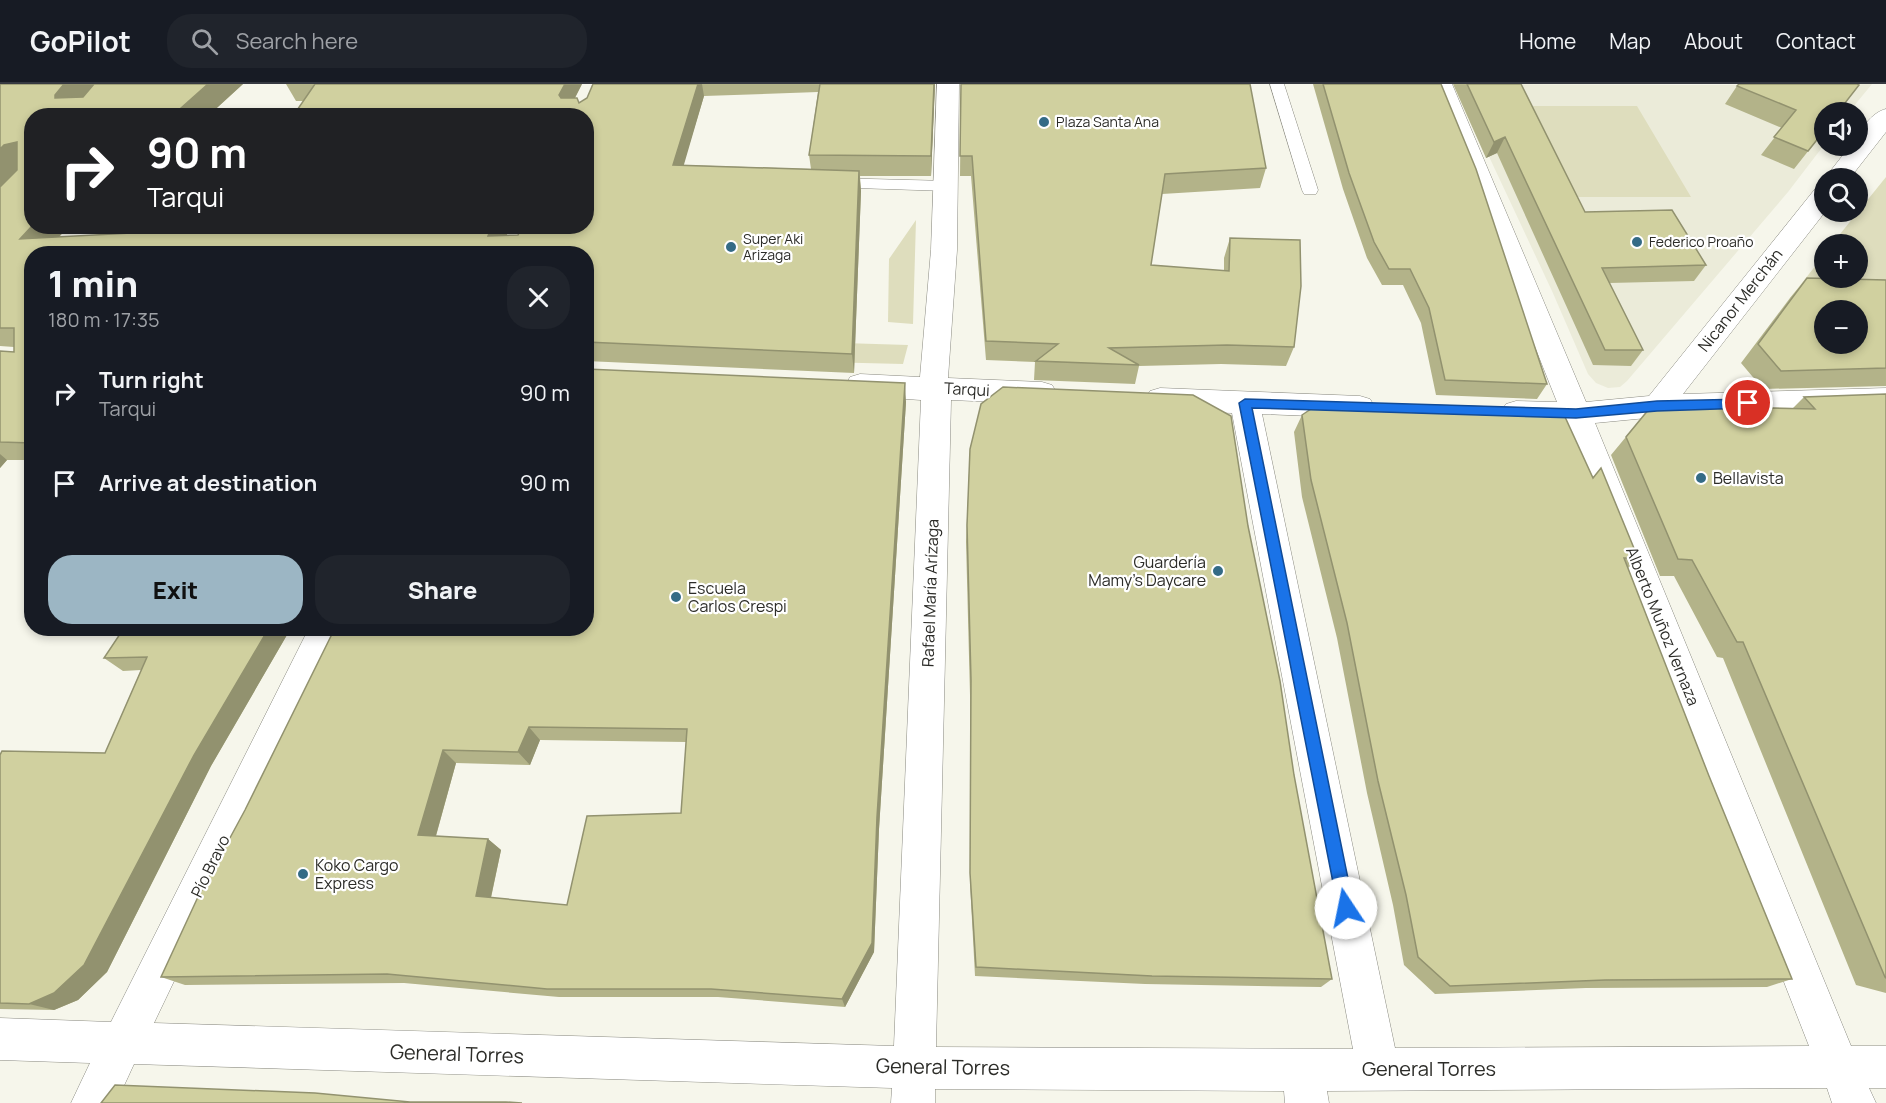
<!DOCTYPE html>
<html lang="en">
<head>
<meta charset="utf-8">
<style>
  :root { --surface:#171b24; --page:#20242c; --text:#f1f3f6; --muted:#9ea1a6; --line:#363941; --accent:#9cb6c4 }
  body { margin:0; font-family:Manrope,sans-serif; background:var(--page); color:var(--text); height:100vh; display:flex; flex-direction:column; font-size:22px; white-space:nowrap }
  * { box-sizing:border-box; margin:0 }
  p { font-size:20px; color:var(--muted) }
  .icon { flex:none; width:33px; height:33px; fill:none; stroke:currentColor; stroke-width:2; stroke-linecap:round; stroke-linejoin:round }
  .map { position:relative; flex:1; overflow:hidden }
  .panel { position:absolute; left:24px; top:162px; width:570px; height:390px; display:flex; flex-direction:column; background:var(--surface); border-radius:24px; box-shadow:0 3px 9px #0003 }
  .panel>* { flex:none }
  .top-card { position:absolute; left:24px; top:24px; width:570px; height:126px; border-radius:24px; box-shadow:0 3px 9px #0003; background:#202124; color:#fff; overflow:hidden }
  .fabs { position:absolute; left:1814px; top:18px; display:grid; gap:12px }
  .fabs a { display:grid; place-items:center; width:54px; height:54px; border-radius:50%; background:var(--surface); box-shadow:0 3px 9px #0003; font-size:30px }
  .pin { position:absolute; display:grid; place-items:center; width:51px; height:51px; color:#fff; margin:-26px; border:3px solid #fff; border-radius:50%; box-shadow:0 2px 6px #0007 }
  .me { position:absolute; width:66px; margin:-33px; rotate:349deg; stroke-linejoin:round; filter:drop-shadow(0 0 4px #0008) }
  .turn { display:flex; align-items:center; gap:21px; height:126px; padding:0 24px; font-size:27px }
  .turn .icon { width:78px; height:78px; stroke-width:2.5 }
  .turn b { display:block; font-size:42px; line-height:51px }
  .round { display:grid; place-items:center; flex:none; width:63px; height:63px; border-radius:24px; background:var(--page) }
  .head { display:flex; align-items:center; justify-content:space-between; height:102px; padding:0 24px }
  h1 { font-size:36px; font-weight:800; line-height:45px }
  .cta { display:flex; gap:12px; margin-top:auto; padding:12px 24px }
  .cta a { flex:1; height:69px; border-radius:24px; background:var(--accent); color:#111; font-size:24px; font-weight:800; line-height:69px; text-align:center }
  .cta a+a { background:var(--page); color:var(--text) }
  ul { padding:0; list-style:none }
  li { display:flex; align-items:center; gap:18px; height:90px; padding:0 24px }
  li div { flex:1 }
  li b { display:block; font-size:22px }
  li em { font-style:normal }
  header { display:flex; align-items:center; gap:36px; box-sizing:border-box; height:84px; padding:0 30px; background:var(--surface); border-bottom:2px solid var(--line) }
  header strong { font-size:28px }
  nav { display:flex; gap:33px; margin-inline-start:auto; font-size:21px }
  .search { width:420px; height:54px; background:var(--page); display:flex; align-items:center; gap:15px; box-sizing:border-box; padding:0 21px; border-radius:24px; color:var(--muted); font-size:22px }
  .map>svg:first-child { display:block }
  .built { fill:#ebebd9 }
  .green { fill:#deddbd }
  .lines { fill:none; stroke-linecap:round; stroke-linejoin:round }
  .service-casing { stroke:#8a8a81; stroke-width:1 }
  .minor-casing { stroke:#8a8a81; stroke-width:1 }
  .service { fill:#fff; fill-rule:evenodd }
  .minor { fill:#fff; fill-rule:evenodd }
  .wall { fill:#b3b389; fill-rule:evenodd }
  .shaded-wall { fill:#92926f }
  .building { fill:#d0d09f; stroke:#92926f; stroke-width:1.5; fill-rule:evenodd }
  .route { fill:#1a73e8; stroke:#114b97; stroke-width:1.5 }
  .poi-dot { fill:#346b86; stroke:#fff; stroke-width:2 }
  .labels { text-anchor:middle; stroke-width:4.5; stroke-linejoin:round; paint-order:stroke }
  .far-poi-label { font-size:14px; fill:#2c2c28; stroke:#fff; text-anchor:start }
  .street-label { font-size:16px; fill:#2c2c28; stroke:#fff }
  .poi-label { font-size:16px; fill:#2c2c28; stroke:#fff; text-anchor:start }
  .near-street-label { font-size:20px; fill:#2c2c28; stroke:#fff }
</style>
</head>
<body>
<header>
<strong>GoPilot</strong>
<div class="search"><svg class="icon" aria-label="search" viewBox="0 0 24 24"><circle cx="10" cy="10" r="6"/><path d="M15 15l6 6"/></svg>Search here</div>
<nav><a>Home</a><a>Map</a><a>About</a><a>Contact</a></nav>
</header>
<div class="map">
<svg width="1886" height="1019" viewBox="0 0 1886 1019">
  <rect width="100%" height="100%" fill="#f6f6eb"/>
  <path class="built" d="M 1455,0 L 1684,1 L 1872,0 L 1849,28 L 1824,28 L 1824,61 L 1788,108 L 1627,297 L 1620,303 L 1608,304 L 1596,299 L 1588,290 L 1552,207 Z"/>
  <path class="green" d="M 1522,22 L 1637,22 L 1691,113 L 1567,113 Z
    M 1886,93 L 1886,216 L 1790,214 L 1824,171 L 1824,194 L 1857,194 L 1857,160 L 1832,160 Z
    M 916,136 L 913,240 L 888,238 L 889,175 Z
    M 587,251 L 908,261 L 903,280 L 587,272 Z"/>
  <g class="lines">
    <g class="service-casing">
      <path id="service" d="M 1270,0 L 1284,0 L 1318,106 L 1316,110 L 1304,110 L 1302,106 Z
        M 831,94 L 948,97 L 956,102 L 948,107 L 825,103 L 823,99 Z"/>
    </g>
    <g class="minor-casing">
      <path id="minor" d="M 937,0 L 959,0 L 957,166 L 948,294 L 1042,298 L 1052,301 L 1057,309 L 1052,317 L 1042,320 L 951,316 L 936,963 L 1353,965 L 1232,329 L 1160,326 L 1150,323 L 1145,315 L 1150,307 L 1160,304 L 1360,312 L 1370,315 L 1375,323 L 1370,331 L 1360,334 L 1262,330 L 1395,964 L 1809,962 L 1566,341 L 1516,339 L 1506,336 L 1501,328 L 1506,320 L 1516,317 L 1557,318 L 1430,0 L 1452,0 L 1586,318 L 1649,312 L 1815,105 L 1824,103 L 1825,128 L 1683,310 L 1886,304 L 1886,326 L 1657,333 L 1595,339 L 1851,962 L 1886,962 L 1886,1004 L 1869,1004 L 1876,1019 L 1832,1019 L 1827,1004 L 1327,1007 L 1329,1019 L 1285,1019 L 1284,1007 L 935,1005 L 935,1019 L 891,1019 L 892,1004 L 134,980 L 116,1019 L 71,1019 L 90,979 L 0,976 L 0,934 L 111,938 L 309,544 L 343,544 L 154,939 L 894,962 L 921,316 L 860,312 L 850,309 L 846,301 L 850,293 L 860,290 L 920,293 L 931,166 Z
        M 1886,25 L 1886,48 L 1850,94 L 1825,94 L 1850,62 L 1857,62 C 1857,47 1872,28 1886,25 Z"/>
    </g>
    <use href="#service" class="service"/>
    <use href="#minor" class="minor"/>
  </g>
  <path class="wall" d="M 0,0 L 243,0 L 208,32 L 32,32 L 32,142 L 69,142 L 59,153 L 169,147 L 173,142 L 511,142 L 506,152 L 518,151 L 586,142 L 303,17 L 296,17 L 286,0 L 582,0 L 575,14 L 579,19 L 587,14 L 593,0 L 935,0 L 931,92 L 860,92 L 861,107 L 854,289 L 586,277 L 586,170 L 32,170 L 32,376 L 7,376 L 0,384 L 0,267 L 14,268 L 14,263 L 0,262 ZM 818,8 L 809,71 L 811,85 L 683,81 L 704,12 Z
    M 961,0 L 1266,84 L 1260,104 L 1162,110 L 1151,181 L 1224,187 L 1224,174 L 1230,154 L 1294,263 L 1286,282 L 1221,280 L 1139,282 L 1135,300 L 1034,296 L 1035,278 L 986,276 L 971,92 L 960,92 Z
    M 1313,0 L 1441,0 L 1547,300 L 1537,315 L 1436,311 L 1421,239 L 1403,201 L 1382,201 L 1367,174 L 1343,105 Z
    M 1453,0 L 1521,0 L 1585,128 L 1706,181 L 1694,197 L 1609,199 L 1643,266 L 1631,282 L 1593,281 L 1497,69 L 1486,74 Z
    M 1857,0 L 1824,47 L 1794,85 L 1761,71 L 1782,44 L 1725,20 L 1737,2 Z
    M 1807,194 L 1886,196 L 1886,302 L 1763,305 L 1741,279 L 1790,214 Z
    M 1886,310 L 1886,909 L 1856,901 L 1723,574 L 1717,573 L 1674,492 L 1660,492 L 1611,371 L 1654,319 L 1676,322 L 1793,324 L 1804,313 Z
    M 906,318 L 879,745 L 874,868 L 845,923 L 718,913 L 559,913 L 404,899 L 185,901 L 161,893 L 245,726 ZM 540,656 L 686,658 L 681,729 L 567,821 L 491,814 L 501,766 L 488,755 L 436,752 L 456,679 L 530,681 Z
    M 1302,331 L 1561,332 L 1593,393 L 1638,474 L 1628,484 L 1709,692 L 1792,895 L 1767,903 L 1586,904 L 1435,910 L 1404,881 L 1393,821 L 1367,709 L 1337,554 L 1302,413 L 1294,348 Z
    M 970,365 L 1248,442 L 1294,691 L 1332,895 L 1321,903 L 1145,900 L 975,892 L 970,799 L 970,611 L 966,458 Z
    M 124,544 L 291,544 L 211,682 L 107,888 L 78,916 L 54,926 L 0,925 L 0,671 L 105,669 L 141,586 L 123,587 L 104,574 Z"/>
  <path class="shaded-wall" d="M 64,0 L 96,0 L 70,31 L 55,14 L 55,11 Z
    M 208,0 L 243,0 L 208,32 L 172,32 Z
    M 565,0 L 582,0 L 566,31 L 559,11 Z
    M 698,0 L 702,0 L 704,12 L 678,101 L 673,81 Z
    M 934,0 L 935,0 L 931,92 L 931,72 Z
    M 1505,53 L 1497,69 L 1486,74 L 1494,58 Z
    M 17,58 L 32,76 L 0,105 L 0,65 L 4,61 Z
    M 859,87 L 861,107 L 854,289 L 852,270 Z
    M 32,142 L 69,142 L 43,170 L 20,155 Z
    M 492,142 L 511,142 L 498,170 L 488,152 Z
    M 905,299 L 906,318 L 879,745 L 874,868 L 845,923 L 842,915 Z
    M 0,370 L 7,376 L 0,384 Z
    M 269,544 L 291,544 L 211,682 L 107,888 L 78,916 L 54,926 L 29,920 L 194,671 Z
    M 529,643 L 540,656 L 530,681 L 518,668 Z
    M 443,666 L 456,679 L 433,762 L 418,751 Z
    M 488,755 L 501,766 L 489,822 L 476,812 Z"/>
  <path class="building" d="M 0,0 L 64,0 L 55,11 L 55,14 L 83,13 L 94,0 L 208,0 L 172,32 L 32,32 L 32,142 L 20,155 L 169,147 L 173,142 L 492,142 L 488,152 L 518,151 L 522,142 L 586,142 L 586,32 L 293,32 L 315,0 L 565,0 L 559,11 L 561,14 L 577,14 L 579,19 L 587,14 L 593,0 L 698,0 L 673,81 L 859,87 L 852,270 L 586,258 L 586,170 L 32,170 L 32,359 L 0,358 L 0,267 L 14,268 L 14,244 L 0,244 L 0,103 L 17,86 L 17,58 L 4,61 L 0,65 Z
    M 820,0 L 934,0 L 931,72 L 809,71 Z
    M 961,0 L 1250,0 L 1266,84 L 1165,90 L 1151,181 L 1229,187 L 1230,154 L 1300,156 L 1301,202 L 1294,263 L 1227,261 L 1109,264 L 1139,281 L 1036,277 L 1058,260 L 986,257 L 972,72 L 960,72 Z
    M 1323,0 L 1441,0 L 1476,85 L 1547,300 L 1445,296 L 1429,224 L 1410,185 L 1389,185 L 1374,158 L 1349,89 Z
    M 1467,0 L 1521,0 L 1585,128 L 1672,126 L 1706,181 L 1602,184 L 1643,266 L 1605,266 L 1505,53 L 1494,58 Z
    M 1739,0 L 1857,0 L 1859,1 L 1838,28 L 1824,28 L 1824,47 L 1808,67 L 1774,53 L 1796,26 L 1737,2 Z
    M 1807,194 L 1886,196 L 1886,284 L 1781,287 L 1758,260 ZM 1824,226 L 1857,226 L 1857,260 L 1824,260 Z
    M 586,285 L 905,299 L 877,733 L 872,859 L 842,915 L 711,905 L 547,905 L 387,890 L 161,893 L 197,815 L 245,726 L 335,544 L 586,544 ZM 529,643 L 687,645 L 681,729 L 587,732 L 567,821 L 476,812 L 488,755 L 418,751 L 443,666 L 518,668 Z
    M 1003,303 L 1193,311 L 1231,332 L 1248,442 L 1280,597 L 1294,691 L 1332,895 L 1152,892 L 976,883 L 970,789 L 971,596 L 967,441 L 970,365 L 981,320 Z
    M 1886,310 L 1886,894 L 1885,893 L 1743,558 L 1737,558 L 1692,476 L 1678,475 L 1626,353 L 1654,319 L 1673,317 L 1676,322 L 1815,325 L 1804,313 Z
    M 1317,321 L 1425,321 L 1558,325 L 1561,332 L 1565,333 L 1593,394 L 1601,384 L 1638,474 L 1624,474 L 1709,692 L 1792,895 L 1605,896 L 1450,902 L 1418,873 L 1406,811 L 1378,697 L 1347,539 L 1311,396 L 1302,331 Z
    M 124,544 L 269,544 L 194,671 L 84,881 L 54,909 L 29,920 L 0,919 L 0,671 L 2,667 L 105,669 L 147,573 L 104,574 Z
    M 115,1001 L 315,1009 L 410,1018 L 506,1018 L 522,1019 L 101,1019 Z"/>
  <path class="route" d="M 1245,315 L 1576,325 L 1657,317 L 1748,315 L 1754,319 L 1748,324 L 1657,327 L 1576,334 L 1252,324 L 1354,824 L 1352,830 L 1346,832 L 1340,830 L 1338,824 L 1239,319 Z"/>
  <g class="poi-dot">
    <circle cx="1044" cy="38" r="6"/>
    <circle cx="1637" cy="158" r="6"/>
    <circle cx="731" cy="163" r="6"/>
    <circle cx="1701" cy="394" r="6"/>
    <circle cx="1218" cy="487" r="6"/>
    <circle cx="676" cy="513" r="6"/>
    <circle cx="303" cy="790" r="6"/>
  </g>
  <g class="labels">
    <g class="far-poi-label">
      <text x="1056" y="43">Plaza Santa Ana</text>
      <text x="743" y="160">Super Aki<tspan x="743" dy="16">Arizaga</tspan></text>
      <text x="1649" y="163">Federico Proaño</text>
    </g>
    <g class="street-label">
      <text transform="translate(1740 216) rotate(-52)" y="6">Nicanor Merchán</text>
      <text transform="translate(967 305) rotate(3)" y="6">Tarqui</text>
      <text transform="translate(930 509) rotate(-88)" y="6">Rafael María Arízaga</text>
      <text transform="translate(1663 542) rotate(68)" y="6">Alberto Muñoz Vernaza</text>
      <text transform="translate(210 782) rotate(-64)" y="6">Pío Bravo</text>
    </g>
    <g class="poi-label">
      <text x="1713" y="400">Bellavista</text>
      <text x="1206" y="484" text-anchor="end">Guardería<tspan x="1206" dy="18">Mamy's Daycare</tspan></text>
      <text x="688" y="510">Escuela<tspan x="688" dy="18">Carlos Crespi</tspan></text>
      <text x="315" y="787">Koko Cargo<tspan x="315" dy="18">Express</tspan></text>
    </g>
    <g class="near-street-label">
      <text transform="translate(457 970) rotate(2)" y="7">General Torres</text>
      <text transform="translate(943 983) rotate(1)" y="7">General Torres</text>
      <text x="1429" y="992">General Torres</text>
    </g>
  </g>
</svg>
<div class="fabs">
<a><svg class="icon" aria-label="sound" viewBox="0 0 24 24"><path d="M4 9h4l5-4v14l-5-4H4zM17 9q2 3 0 6"/></svg></a>
<a><svg class="icon" aria-label="search" viewBox="0 0 24 24"><circle cx="10" cy="10" r="6"/><path d="M15 15l6 6"/></svg></a>
<a>+</a>
<a>−</a>
</div>
<div class="pin" style="left:1748px;top:319px;background:#d93025"><svg class="icon" aria-label="arrive" viewBox="0 0 24 24"><path d="M6 21V4h12l-3 4 3 4H6"/></svg></div>
<svg class="me" style="left:1346px;top:824px" viewBox="-20 -20 40 40"><circle r="19" fill="#fff"/><path d="M0-13L10 11 0 6-10 11z" fill="#1a73e8"/></svg>
<div class="top-card">
<div class="turn"><svg class="icon" aria-label="right" viewBox="0 0 24 24"><path d="M7 20v-9h11M14 6l5 5-5 5"/></svg><div><b>90 m</b>Tarqui</div></div>
</div>
<section class="panel">
<div class="head"><div><h1>1 min</h1><p>180 m · 17:35</p></div><a class="round"><svg class="icon" aria-label="close" viewBox="0 0 24 24"><path d="M6 6l12 12M18 6L6 18"/></svg></a></div>
<ul>
<li><svg class="icon" aria-label="right" viewBox="0 0 24 24"><path d="M7 20v-9h11M14 6l5 5-5 5"/></svg><div><b>Turn right</b><p>Tarqui</p></div><em>90 m</em></li>
<li><svg class="icon" aria-label="arrive" viewBox="0 0 24 24"><path d="M6 21V4h12l-3 4 3 4H6"/></svg><div><b>Arrive at destination</b></div><em>90 m</em></li>
</ul>
<div class="cta"><a>Exit</a><a>Share</a></div>
</section>
</div>
</body>
</html>
